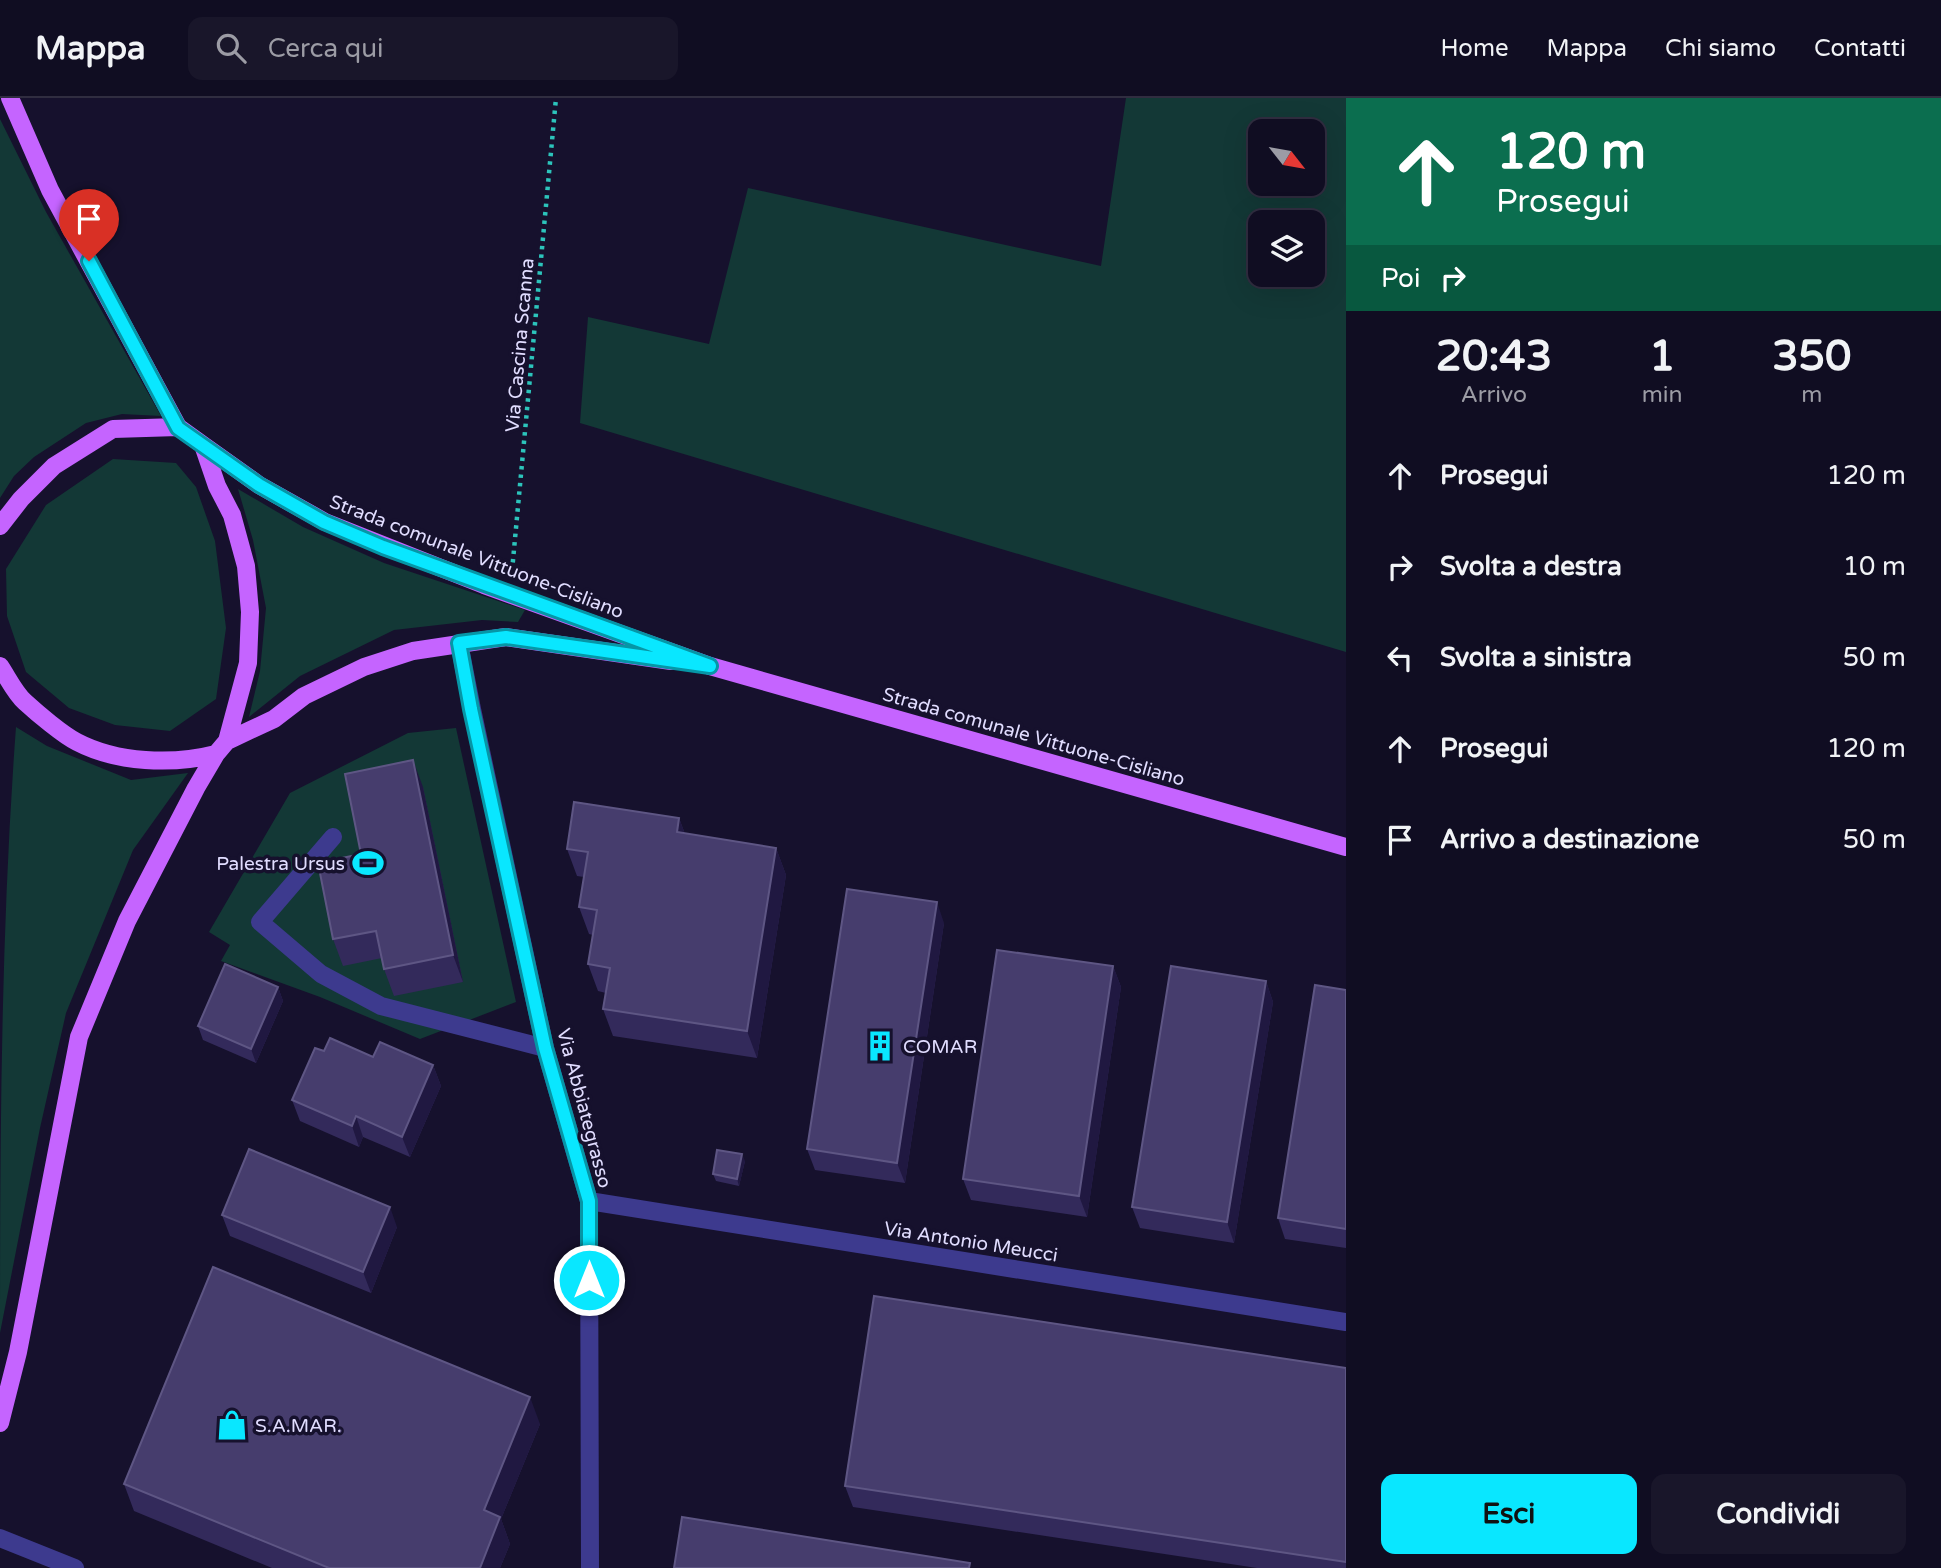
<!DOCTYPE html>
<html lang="it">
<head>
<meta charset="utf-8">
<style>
  :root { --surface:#100d22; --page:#19162a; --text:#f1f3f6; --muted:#9c9ca5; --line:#302d40; --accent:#09e7ff }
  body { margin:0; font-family:"Varela Round",sans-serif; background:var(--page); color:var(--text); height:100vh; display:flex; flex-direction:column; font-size:26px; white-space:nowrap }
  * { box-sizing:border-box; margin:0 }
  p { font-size:23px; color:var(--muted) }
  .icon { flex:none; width:38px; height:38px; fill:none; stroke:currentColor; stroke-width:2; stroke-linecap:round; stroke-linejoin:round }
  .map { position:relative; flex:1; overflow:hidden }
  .panel { display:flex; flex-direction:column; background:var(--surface); width:595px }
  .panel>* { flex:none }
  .banner { background:#0b6e4f; color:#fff; overflow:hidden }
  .needle { width:46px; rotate:121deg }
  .controls { position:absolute; left:1248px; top:21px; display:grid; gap:14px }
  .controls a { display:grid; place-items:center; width:77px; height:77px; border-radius:14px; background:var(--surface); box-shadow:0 7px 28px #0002,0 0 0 2px var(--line); font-size:35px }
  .pin { position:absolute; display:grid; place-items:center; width:60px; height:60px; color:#fff; margin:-72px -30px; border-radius:50% 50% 50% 0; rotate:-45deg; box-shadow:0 0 7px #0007 }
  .pin .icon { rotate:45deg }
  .me { position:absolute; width:77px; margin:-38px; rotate:0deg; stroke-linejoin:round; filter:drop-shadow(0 0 5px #0008) }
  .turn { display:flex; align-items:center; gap:24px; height:147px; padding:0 35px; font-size:32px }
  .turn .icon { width:91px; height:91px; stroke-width:2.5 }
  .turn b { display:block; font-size:49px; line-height:60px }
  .then { display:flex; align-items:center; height:66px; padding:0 35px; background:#0003; gap:14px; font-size:26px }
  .eta { display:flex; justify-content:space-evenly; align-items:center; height:119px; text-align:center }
  .eta b { font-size:42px; font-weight:800; line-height:49px }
  .action { display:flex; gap:14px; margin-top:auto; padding:14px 35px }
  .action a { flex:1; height:80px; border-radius:14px; background:var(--accent); color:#111; font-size:28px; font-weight:800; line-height:80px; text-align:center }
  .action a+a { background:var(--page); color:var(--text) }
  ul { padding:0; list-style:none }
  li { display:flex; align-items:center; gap:21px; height:91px; padding:0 35px }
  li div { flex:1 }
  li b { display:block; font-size:26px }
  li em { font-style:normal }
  header { display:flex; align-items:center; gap:42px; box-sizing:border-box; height:98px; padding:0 35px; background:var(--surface); border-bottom:2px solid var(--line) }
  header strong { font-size:33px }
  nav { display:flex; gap:38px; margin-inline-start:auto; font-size:24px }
  .search { width:490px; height:63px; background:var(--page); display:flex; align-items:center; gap:18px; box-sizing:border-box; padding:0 24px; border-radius:14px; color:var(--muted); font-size:26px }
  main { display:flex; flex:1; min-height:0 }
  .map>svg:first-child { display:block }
  .green { fill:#133836; fill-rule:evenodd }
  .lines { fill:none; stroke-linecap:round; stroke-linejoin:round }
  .path { stroke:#2cc4bb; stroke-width:4.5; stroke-dasharray:3.5 5; stroke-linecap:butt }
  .minor { stroke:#3d3a8e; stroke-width:18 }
  .major { stroke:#c564ff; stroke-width:18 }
  .wall { fill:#332a5b }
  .shaded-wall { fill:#201841 }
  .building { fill:#463d6d; stroke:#5e5684; stroke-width:2 }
  .route-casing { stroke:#0696a6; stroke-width:18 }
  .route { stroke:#09e7ff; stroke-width:12 }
  .labels { text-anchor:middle; stroke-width:7; stroke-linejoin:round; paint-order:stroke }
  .street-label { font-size:19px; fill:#e1ddff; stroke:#16112d }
  .poi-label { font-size:19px; fill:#e1ddff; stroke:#16112d; text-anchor:start }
</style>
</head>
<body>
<header>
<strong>Mappa</strong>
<div class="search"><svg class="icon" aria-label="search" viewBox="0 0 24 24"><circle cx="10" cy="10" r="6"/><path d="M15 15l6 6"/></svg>Cerca qui</div>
<nav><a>Home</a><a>Mappa</a><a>Chi siamo</a><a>Contatti</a></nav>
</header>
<main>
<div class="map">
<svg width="1346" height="1470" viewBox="0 0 1346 1470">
  <rect width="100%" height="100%" fill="#16112d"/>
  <path class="green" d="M 1126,0 L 1346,0 L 1346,554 L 580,325 L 588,219 L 709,246 L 748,90 L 1101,168 ZM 1260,33 L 1312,33 L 1312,86 L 1260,86 ZM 1260,124 L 1312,124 L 1312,177 L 1260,177 Z
    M 0,21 L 46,114 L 161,318 L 122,316 L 86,325 L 34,359 L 14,378 L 0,400 Z
    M 113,361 L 176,365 L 196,389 L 215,443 L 226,530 L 216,601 L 170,633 L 115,627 L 69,610 L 26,574 L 7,518 L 6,471 L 46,407 Z
    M 238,391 L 303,429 L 384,465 L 525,512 L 518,524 L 482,522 L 394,532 L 300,578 L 249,619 L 260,573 L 266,510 L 253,442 Z
    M 16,629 L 47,648 L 131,682 L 188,675 L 133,752 L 66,915 L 40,1030 L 0,1235 C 0,1033 1,831 16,629 Z
    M 456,630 L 516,904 L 420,941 L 320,899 L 221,863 L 230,847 L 209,834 L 290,695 L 408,635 Z"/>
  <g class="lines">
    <path class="path" d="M 512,473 L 556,0"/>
    <path class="minor" d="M 459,545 L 472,611 L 545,950 L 589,1103 L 590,1470
      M 333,739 L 260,824 L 321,876 L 381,908 L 545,950
      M 589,1103 L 1346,1224
      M 0,1440 L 75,1470"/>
    <path class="major" d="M 203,347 L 259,387 L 325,424 L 484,487 L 710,568 L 1346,749
      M 0,428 L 21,401 L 54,368 L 113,331 L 178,329
      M 0,568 C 8,580 15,595 25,604 C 37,615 63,637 77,644 C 117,665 173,667 216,656
      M 227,643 L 274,621 L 304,598 L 364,569 L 413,553 L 506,539 L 671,563
      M 0,1325 L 18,1254 L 79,939 L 127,823 L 196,690 L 216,656 L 227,643 L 248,565 L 250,514 L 246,468 L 232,417 L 217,388 L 203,347 L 178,329 L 50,92 L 10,0"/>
  </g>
  <path class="wall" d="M 423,689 L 463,884 L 394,898 L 384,871 L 382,860 L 343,868 L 333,841 L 361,756 Z
    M 679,720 L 685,736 L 776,750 L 786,777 L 757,960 L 613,938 L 603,911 L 606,895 L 598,893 L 588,866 L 593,837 L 589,836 L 579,809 L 584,779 L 577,778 L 567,751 Z
    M 944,825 L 905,1085 L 815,1072 L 807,1051 Z
    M 1113,868 L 1121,889 L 1087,1119 L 971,1102 L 963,1081 Z
    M 1266,883 L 1273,904 L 1234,1145 L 1140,1130 L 1132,1109 Z
    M 278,889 L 283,903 L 256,965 L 203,942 L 198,928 Z
    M 1346,892 L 1346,1150 L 1285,1141 L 1278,1120 Z
    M 373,959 L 433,967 L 441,988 L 410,1059 L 363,1039 L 359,1049 L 300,1023 L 292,1002 Z
    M 745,1063 L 739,1088 L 716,1083 L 713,1076 Z
    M 222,1117 L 397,1129 L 371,1195 L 230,1138 Z
    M 1346,1270 L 1346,1470 L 1257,1470 L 853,1409 L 845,1388 Z
    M 540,1326 L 501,1421 L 510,1446 L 500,1470 L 272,1470 L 134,1413 L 124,1386 Z"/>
  <path class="shaded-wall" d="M 413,662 L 423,689 L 463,884 L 453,857 Z
    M 679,720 L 689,747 L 677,734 Z
    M 776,750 L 786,777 L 757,960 L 747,933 Z
    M 937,804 L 944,825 L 905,1085 L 897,1065 Z
    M 1113,868 L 1121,889 L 1087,1119 L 1079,1098 Z
    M 1266,883 L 1273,904 L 1234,1145 L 1227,1124 Z
    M 278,889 L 283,903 L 256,965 L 251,951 Z
    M 433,967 L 441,988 L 410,1059 L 402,1039 Z
    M 356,1018 L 363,1039 L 359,1049 L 352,1028 Z
    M 742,1056 L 745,1063 L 739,1088 L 737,1081 Z
    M 390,1109 L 397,1129 L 371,1195 L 363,1174 Z
    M 530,1299 L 540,1326 L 501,1421 L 510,1446 L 500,1470 L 480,1470 L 484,1412 Z"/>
  <path class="building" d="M 413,662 L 453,857 L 384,871 L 376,833 L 333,841 L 318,765 L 361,756 L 345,676 Z
    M 574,704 L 679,720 L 677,734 L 776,750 L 747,933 L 603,911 L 610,870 L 588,866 L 597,812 L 579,809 L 588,754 L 567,751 Z
    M 847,791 L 937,804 L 897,1065 L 807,1051 Z
    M 997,852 L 1113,868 L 1079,1098 L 963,1081 Z
    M 225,866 L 278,889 L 251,951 L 198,928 Z
    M 1171,868 L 1266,883 L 1227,1124 L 1132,1109 Z
    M 1315,887 L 1346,892 L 1346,1131 L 1278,1120 Z
    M 330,940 L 373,959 L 380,944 L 433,967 L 402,1039 L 356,1018 L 352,1028 L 292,1002 L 315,950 L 324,953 Z
    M 249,1051 L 390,1109 L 363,1174 L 222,1117 Z
    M 717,1052 L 742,1056 L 737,1081 L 713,1076 Z
    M 213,1169 L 530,1299 L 484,1412 L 500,1419 L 480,1470 L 329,1470 L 124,1386 Z
    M 874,1198 L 1346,1270 L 1346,1464 L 845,1388 Z
    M 682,1419 L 970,1465 L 969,1470 L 674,1470 Z"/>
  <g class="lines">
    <g class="route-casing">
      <path id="route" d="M 89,163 L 178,330 L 259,387 L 324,424 L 383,449 L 710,568 L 506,539 L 459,545 L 471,611 L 545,950 L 589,1103 L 589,1182"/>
    </g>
    <use href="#route" class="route"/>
  </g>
  <defs>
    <g id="stadium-bare" transform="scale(2.415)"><path d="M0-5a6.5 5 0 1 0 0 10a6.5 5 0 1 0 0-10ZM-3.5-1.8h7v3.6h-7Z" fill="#09e7ff" stroke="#16112d" stroke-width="2.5" paint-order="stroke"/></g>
    <g id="building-bare" transform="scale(2.415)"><path d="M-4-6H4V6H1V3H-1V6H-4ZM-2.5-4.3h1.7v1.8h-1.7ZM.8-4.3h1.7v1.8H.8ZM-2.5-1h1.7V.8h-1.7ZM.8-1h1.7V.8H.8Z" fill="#09e7ff" stroke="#16112d" stroke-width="2.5" paint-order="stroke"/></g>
    <g id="shop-bare" transform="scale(2.415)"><path d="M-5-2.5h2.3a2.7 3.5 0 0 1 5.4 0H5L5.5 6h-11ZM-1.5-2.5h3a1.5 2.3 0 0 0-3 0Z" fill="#09e7ff" stroke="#16112d" stroke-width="2.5" paint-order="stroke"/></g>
  </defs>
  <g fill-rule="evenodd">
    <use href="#stadium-bare" x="368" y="765"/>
    <use href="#building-bare" x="880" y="948"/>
    <use href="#shop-bare" x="232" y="1327"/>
  </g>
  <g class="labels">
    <g class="street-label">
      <text transform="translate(519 247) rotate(-85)" y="7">Via Cascina Scanna</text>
      <text transform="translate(477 458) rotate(21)" y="7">Strada comunale Vittuone-Cisliano</text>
      <text transform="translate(1034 638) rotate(16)" y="7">Strada comunale Vittuone-Cisliano</text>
      <text transform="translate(585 1010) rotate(75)" y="7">Via Abbiategrasso</text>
      <text transform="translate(971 1143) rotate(9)" y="7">Via Antonio Meucci</text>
    </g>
    <g class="poi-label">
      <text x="345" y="772" text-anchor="end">Palestra Ursus</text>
      <text x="903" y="955">COMAR</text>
      <text x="255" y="1334">S.A.MAR.</text>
    </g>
  </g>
</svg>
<div class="controls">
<a><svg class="needle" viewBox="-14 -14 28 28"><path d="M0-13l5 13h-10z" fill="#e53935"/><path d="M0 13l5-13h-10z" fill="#9c9ca5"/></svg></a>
<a><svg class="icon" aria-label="layers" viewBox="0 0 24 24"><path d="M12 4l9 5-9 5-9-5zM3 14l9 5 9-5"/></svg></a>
</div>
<div class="pin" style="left:89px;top:163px;background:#d93025"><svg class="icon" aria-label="arrive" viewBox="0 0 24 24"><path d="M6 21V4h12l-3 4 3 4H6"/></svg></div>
<svg class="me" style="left:589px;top:1182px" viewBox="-20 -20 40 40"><circle r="17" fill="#09e7ff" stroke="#fff" stroke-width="3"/><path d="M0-11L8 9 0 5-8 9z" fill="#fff"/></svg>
</div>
<section class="panel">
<div class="banner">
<div class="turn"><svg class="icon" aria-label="ahead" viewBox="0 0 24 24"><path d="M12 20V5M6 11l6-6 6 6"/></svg><div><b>120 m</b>Prosegui</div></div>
<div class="then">Poi<svg class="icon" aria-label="right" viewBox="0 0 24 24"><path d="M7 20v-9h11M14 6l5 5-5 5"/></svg></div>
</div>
<div class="eta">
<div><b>20:43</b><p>Arrivo</p></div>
<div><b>1</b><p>min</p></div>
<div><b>350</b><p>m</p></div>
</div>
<ul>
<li><svg class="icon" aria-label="ahead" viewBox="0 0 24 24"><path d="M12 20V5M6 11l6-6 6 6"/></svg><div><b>Prosegui</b></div><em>120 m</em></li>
<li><svg class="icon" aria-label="right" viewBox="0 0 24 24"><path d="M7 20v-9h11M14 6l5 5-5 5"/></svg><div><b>Svolta a destra</b></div><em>10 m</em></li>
<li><svg class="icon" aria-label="left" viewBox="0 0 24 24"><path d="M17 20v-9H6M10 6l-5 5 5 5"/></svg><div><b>Svolta a sinistra</b></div><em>50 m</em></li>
<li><svg class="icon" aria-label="ahead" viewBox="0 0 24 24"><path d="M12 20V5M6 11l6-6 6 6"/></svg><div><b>Prosegui</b></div><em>120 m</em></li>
<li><svg class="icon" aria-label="arrive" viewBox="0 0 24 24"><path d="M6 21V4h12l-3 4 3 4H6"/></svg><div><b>Arrivo a destinazione</b></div><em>50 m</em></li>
</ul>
<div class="action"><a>Esci</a><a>Condividi</a></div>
</section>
</main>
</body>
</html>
